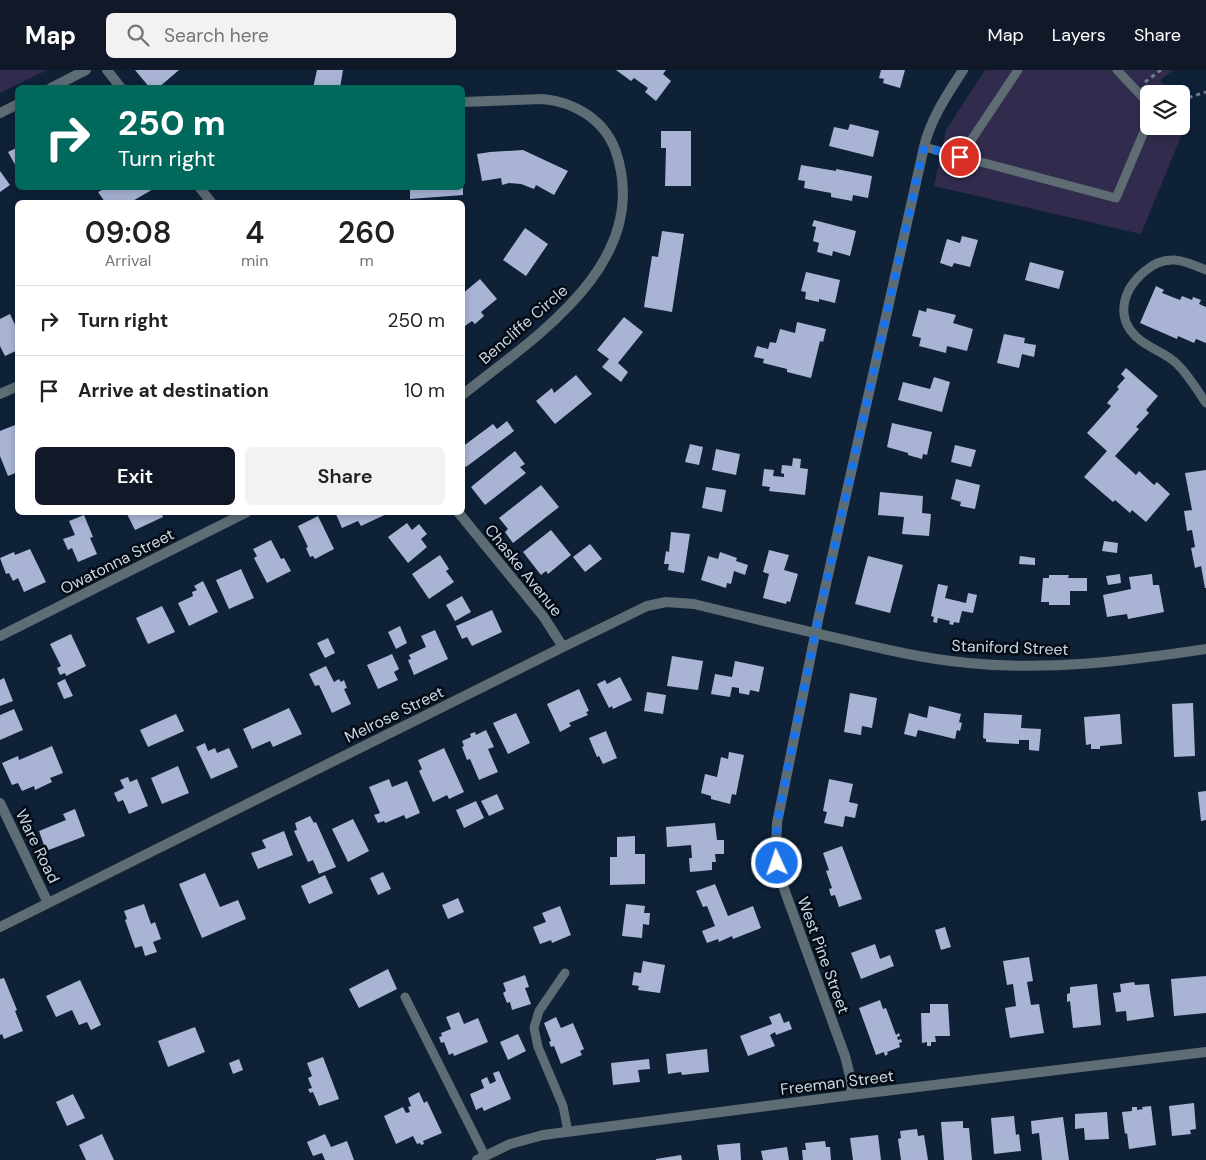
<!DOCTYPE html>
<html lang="en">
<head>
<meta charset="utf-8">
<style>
  :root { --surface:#fff; --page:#f2f2f2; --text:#202124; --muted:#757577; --line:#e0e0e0; --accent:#111827 }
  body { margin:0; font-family:"DM Sans",sans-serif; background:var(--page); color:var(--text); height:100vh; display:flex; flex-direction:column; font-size:19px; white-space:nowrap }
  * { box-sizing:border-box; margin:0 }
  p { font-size:16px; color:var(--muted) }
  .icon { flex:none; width:28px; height:28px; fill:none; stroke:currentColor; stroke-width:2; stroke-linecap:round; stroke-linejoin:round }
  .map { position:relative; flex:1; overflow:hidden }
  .drawer { position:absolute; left:15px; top:130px; width:450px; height:315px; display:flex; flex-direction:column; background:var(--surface); border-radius:8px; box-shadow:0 2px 8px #0003 }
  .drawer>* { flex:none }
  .banner { position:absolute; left:15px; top:15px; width:450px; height:105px; border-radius:8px; box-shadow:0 2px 8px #0003; background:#00695c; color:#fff; overflow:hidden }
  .buttons { position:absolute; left:1140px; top:15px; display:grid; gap:10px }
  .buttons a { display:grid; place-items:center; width:50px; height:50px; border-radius:8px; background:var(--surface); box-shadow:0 2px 8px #0003; font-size:25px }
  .pin { position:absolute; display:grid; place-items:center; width:42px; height:42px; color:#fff; margin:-21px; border:2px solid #fff; border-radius:50%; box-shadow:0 1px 5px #0007 }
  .me { position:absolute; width:55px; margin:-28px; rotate:357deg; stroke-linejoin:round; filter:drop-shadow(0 0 4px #0008) }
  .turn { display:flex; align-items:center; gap:18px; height:105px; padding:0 20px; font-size:22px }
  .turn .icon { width:65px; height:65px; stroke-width:2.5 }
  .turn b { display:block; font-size:35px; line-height:42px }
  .eta { display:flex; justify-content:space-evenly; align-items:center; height:85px; text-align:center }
  .eta b { font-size:30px; font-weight:600; line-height:35px }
  .cta { display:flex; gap:10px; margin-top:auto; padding:10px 20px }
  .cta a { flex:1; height:58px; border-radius:8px; background:var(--accent); color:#fff; font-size:20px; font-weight:600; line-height:58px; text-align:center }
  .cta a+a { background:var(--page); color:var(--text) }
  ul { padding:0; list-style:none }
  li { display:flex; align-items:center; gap:15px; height:70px; padding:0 20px; border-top:1px solid var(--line) }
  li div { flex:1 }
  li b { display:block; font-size:19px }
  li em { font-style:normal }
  header { display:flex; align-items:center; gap:30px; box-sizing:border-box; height:70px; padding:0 25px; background:var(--accent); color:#fff }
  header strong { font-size:24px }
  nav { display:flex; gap:28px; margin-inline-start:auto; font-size:18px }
  .search { width:350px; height:45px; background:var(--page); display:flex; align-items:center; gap:12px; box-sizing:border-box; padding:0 18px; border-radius:8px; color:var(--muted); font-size:19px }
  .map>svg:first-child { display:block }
  .green { fill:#312b4d }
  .building { fill:#a9b4d5 }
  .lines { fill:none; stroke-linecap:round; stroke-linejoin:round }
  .path { stroke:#718192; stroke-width:3; stroke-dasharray:4 4; stroke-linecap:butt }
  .lane { stroke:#5e6c74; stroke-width:9 }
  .street { stroke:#5e6c74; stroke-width:10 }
  .route { stroke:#1a73e8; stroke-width:9; stroke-dasharray:0 16.2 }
  .labels { text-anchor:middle; stroke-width:5; stroke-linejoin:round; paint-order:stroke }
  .street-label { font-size:16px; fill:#cad7e5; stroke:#040b14 }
</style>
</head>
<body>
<header>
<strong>Map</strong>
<div class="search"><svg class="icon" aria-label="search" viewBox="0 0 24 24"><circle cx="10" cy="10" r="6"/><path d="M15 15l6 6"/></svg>Search here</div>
<nav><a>Map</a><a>Layers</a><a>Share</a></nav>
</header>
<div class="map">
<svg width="1206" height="1090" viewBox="0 0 1206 1090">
  <rect width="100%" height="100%" fill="#0e2137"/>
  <path class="green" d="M 0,0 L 47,0 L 0,23 Z
    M 985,0 L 1173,0 L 1160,10 L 1173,24 L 1149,24 L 1149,56 L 1181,56 L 1181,33 L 1191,42 L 1141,164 L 934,116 L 946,60 Z"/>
  <path class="building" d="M 135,0 L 179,0 L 158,18 L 150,18 Z
    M 317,0 L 343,0 L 340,18 L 313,18 Z
    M 616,0 L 666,0 L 663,4 L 671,11 L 656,31 L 645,22 L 648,18 L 634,8 L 631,11 Z
    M 881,0 L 905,0 L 900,18 L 883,13 L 884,9 L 879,8 Z
    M 850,54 L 879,61 L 873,87 L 829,76 L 834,57 L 848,60 Z
    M 661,61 L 691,61 L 691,116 L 665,116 L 666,78 L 661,78 Z
    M 18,77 L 18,100 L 8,82 Z
    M 523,80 L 568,101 L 554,125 L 536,115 L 534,119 L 521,114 L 509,113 L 502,115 L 501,108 L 482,111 L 477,84 L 490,82 Z
    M 801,95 L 836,101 L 836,99 L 872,106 L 868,128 L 853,125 L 852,131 L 831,127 L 831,123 L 804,118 L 805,111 L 798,110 Z
    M 0,101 L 10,115 L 0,122 Z
    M 106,118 L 155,118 L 131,132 L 105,132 L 98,122 Z
    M 410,118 L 463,118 L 463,125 L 410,129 Z
    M 814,150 L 856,161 L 850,186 L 833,181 L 832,186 L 817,182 L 819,173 L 813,171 L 816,157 L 812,156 Z
    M 525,158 L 548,174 L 526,206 L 503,190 Z
    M 662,161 L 684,164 L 672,242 L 644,237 L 652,186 L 658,187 Z
    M 962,166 L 978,170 L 970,197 L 954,193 L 952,197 L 940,193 L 947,169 L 960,173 Z
    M 1030,192 L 1064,201 L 1059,219 L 1025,210 Z
    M 806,202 L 840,210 L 835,233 L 819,229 L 819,232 L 805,229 L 806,222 L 801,221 Z
    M 480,209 L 497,229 L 481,242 L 484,246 L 475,254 L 472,251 L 465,256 L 462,253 L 462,224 Z
    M 1156,216 L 1164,220 L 1162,223 L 1180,230 L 1182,226 L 1192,230 L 1193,227 L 1201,230 L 1199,234 L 1206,237 L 1206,273 L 1196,269 L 1194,273 L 1178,266 L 1177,269 L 1140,253 Z
    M 927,238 L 956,245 L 953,253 L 973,259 L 967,281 L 947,276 L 946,283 L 919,276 L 921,268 L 912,266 L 919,240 L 926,242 Z
    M 10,244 L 18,261 L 18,280 L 5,286 L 0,276 L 0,249 Z
    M 624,247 L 643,262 L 618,293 L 628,302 L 621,312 L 602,297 L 609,289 L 597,280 Z
    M 797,252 L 826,259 L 823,272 L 820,271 L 811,308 L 787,302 L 787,299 L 763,293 L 764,289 L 754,287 L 757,276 L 768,279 L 770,272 L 776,273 L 780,259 L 795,263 Z
    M 1004,264 L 1025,268 L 1024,273 L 1036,275 L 1034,287 L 1022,284 L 1019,298 L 997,293 Z
    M 1126,298 L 1158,326 L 1146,340 L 1149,343 L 1136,357 L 1139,359 L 1115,386 L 1136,405 L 1139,401 L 1154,415 L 1157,412 L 1170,424 L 1146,452 L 1132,440 L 1130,443 L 1115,430 L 1113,432 L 1084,407 L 1107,381 L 1087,363 L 1111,336 L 1107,333 L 1119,319 L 1117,317 L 1125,308 L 1121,304 Z
    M 576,305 L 592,324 L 555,354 L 536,331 L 552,318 L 554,323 Z
    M 934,307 L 950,312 L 942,342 L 898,330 L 903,312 L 930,319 Z
    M 507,351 L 514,361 L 466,397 L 462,393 L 462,377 L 493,354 L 497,359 Z
    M 892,353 L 932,362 L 927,385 L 923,384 L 922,389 L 908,385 L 908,383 L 887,377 Z
    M 15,355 L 18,360 L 18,402 L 8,406 L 0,386 L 0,361 Z
    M 690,374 L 703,377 L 699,395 L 685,392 Z
    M 955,375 L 976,380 L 971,397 L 951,392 Z
    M 716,379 L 740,384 L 736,405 L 712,400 Z
    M 515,381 L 525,394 L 520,397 L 526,403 L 485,435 L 471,417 Z
    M 793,388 L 801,389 L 800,398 L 808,399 L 805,425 L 769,421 L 770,417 L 762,416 L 764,399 L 774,400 L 773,406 L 784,407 L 784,404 L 781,403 L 782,395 L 792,396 Z
    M 1206,400 L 1206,518 L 1205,518 L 1201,496 L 1195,498 L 1191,478 L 1195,477 L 1192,460 L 1187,461 L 1184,441 L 1192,440 L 1185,403 Z
    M 956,409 L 980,415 L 975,439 L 960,436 L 961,432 L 951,429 Z
    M 541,415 L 559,437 L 513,473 L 505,462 L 508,459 L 499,448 Z
    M 706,417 L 726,420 L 722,442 L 702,438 Z
    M 880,422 L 923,426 L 922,443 L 931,444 L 929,466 L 902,464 L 904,447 L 878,445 Z
    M 126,442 L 161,442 L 163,447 L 135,460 Z
    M 335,442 L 391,442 L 361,456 L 358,451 L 342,458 Z
    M 84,445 L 93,467 L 90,468 L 97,484 L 78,492 L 72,478 L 68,480 L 63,469 L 75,465 L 69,451 Z
    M 318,446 L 334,479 L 315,489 L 313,486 L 310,487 L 306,478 L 308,477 L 298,456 Z
    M 407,453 L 412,460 L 419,454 L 427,464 L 421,469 L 427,477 L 408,493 L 388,467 Z
    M 551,460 L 571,485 L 548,504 L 546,501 L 541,505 L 523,482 Z
    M 671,462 L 690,464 L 684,503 L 668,500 L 669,494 L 664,494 L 666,481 L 669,482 Z
    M 271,470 L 281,489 L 284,488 L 291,501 L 267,513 L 254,488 L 257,486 L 253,479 Z
    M 1104,471 L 1118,473 L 1117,483 L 1102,481 Z
    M 590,474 L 602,489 L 585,502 L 573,487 Z
    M 30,479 L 46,512 L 24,522 L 18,508 L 13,511 L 9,503 L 6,504 L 0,488 L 14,482 L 15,485 Z
    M 769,480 L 789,485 L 784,500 L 798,504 L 790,532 L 787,531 L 786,534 L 763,528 L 769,504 L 763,502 Z
    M 720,482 L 737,488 L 736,491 L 748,495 L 745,505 L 734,501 L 731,514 L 727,513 L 726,518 L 701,510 L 708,486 L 718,489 Z
    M 440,485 L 449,499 L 446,501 L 454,512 L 429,529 L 412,504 Z
    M 868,486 L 903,495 L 890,543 L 855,534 Z
    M 1020,486 L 1035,488 L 1035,495 L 1019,494 Z
    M 241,499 L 254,528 L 229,539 L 216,510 Z
    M 1120,504 L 1121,513 L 1108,515 L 1106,506 Z
    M 1152,504 L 1153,515 L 1159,515 L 1164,542 L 1128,549 L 1127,544 L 1107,547 L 1103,525 L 1131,519 L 1129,507 Z
    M 1049,505 L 1069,505 L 1068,508 L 1087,508 L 1087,521 L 1070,521 L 1070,535 L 1049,535 L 1049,532 L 1041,532 L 1043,508 L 1049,508 Z
    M 203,511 L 218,542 L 189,556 L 178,533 L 193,526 L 192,522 L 197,520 L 194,516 Z
    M 938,514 L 948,516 L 945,528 L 966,533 L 968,523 L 977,525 L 973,543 L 962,541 L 959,553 L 954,552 L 953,555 L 949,554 L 950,551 L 938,548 L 937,553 L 933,552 L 934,547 L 931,546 Z
    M 462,526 L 471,542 L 455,551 L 446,535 Z
    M 162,536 L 175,562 L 148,574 L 136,548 Z
    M 492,540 L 502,562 L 472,576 L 467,567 L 462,569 L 456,556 Z
    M 400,556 L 407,573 L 396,579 L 388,562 Z
    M 435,560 L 448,589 L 414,605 L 408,590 L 411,589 L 409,585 L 426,577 L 421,566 Z
    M 71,564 L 86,596 L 66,606 L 65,603 L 60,605 L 57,598 L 61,596 L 50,574 Z
    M 328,568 L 335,583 L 325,588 L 317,573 Z
    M 392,584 L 399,599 L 394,602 L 398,610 L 378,619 L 367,595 Z
    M 672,586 L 703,591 L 698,620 L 667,616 Z
    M 735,591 L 764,597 L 759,622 L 750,620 L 749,625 L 739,623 L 739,618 L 732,617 L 730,627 L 711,624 L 715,604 L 732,607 Z
    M 326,596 L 334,612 L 339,609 L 341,612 L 344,610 L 347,618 L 344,619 L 351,634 L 332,643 L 319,615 L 315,616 L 309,604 Z
    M 620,607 L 632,630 L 613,639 L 612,636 L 609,638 L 597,614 L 605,610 L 607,614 Z
    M 4,608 L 13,631 L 0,636 L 0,610 Z
    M 65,609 L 73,626 L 64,629 L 57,613 Z
    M 579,619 L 589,641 L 586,642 L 588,645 L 569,653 L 571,656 L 560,662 L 547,634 Z
    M 647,622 L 666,625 L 663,644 L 644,641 Z
    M 850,623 L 877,628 L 872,658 L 862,656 L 861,665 L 844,662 Z
    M 1193,633 L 1195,686 L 1174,687 L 1172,634 Z
    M 929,636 L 961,644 L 959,652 L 962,653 L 960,661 L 957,660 L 955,669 L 918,660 L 916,667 L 904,664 L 909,643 L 927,648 Z
    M 289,638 L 302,664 L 273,677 L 270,671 L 252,679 L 243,659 Z
    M 14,639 L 23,660 L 0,670 L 0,645 Z
    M 516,643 L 530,673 L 508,684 L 493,653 Z
    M 984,643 L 1022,645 L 1021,658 L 1041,659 L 1039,681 L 1029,680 L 1029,670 L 1019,670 L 1019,674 L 986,672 L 986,669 L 983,668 Z
    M 176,644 L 184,661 L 148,677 L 140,660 Z
    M 1120,644 L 1122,674 L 1100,676 L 1100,679 L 1091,679 L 1091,674 L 1086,675 L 1084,647 Z
    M 486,660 L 494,677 L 488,679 L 498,702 L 479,710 L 470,689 L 467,690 L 462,677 L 464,676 L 462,671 L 471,667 L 470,664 L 475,662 L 476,665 Z
    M 606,661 L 617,688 L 603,694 L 599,686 L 597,687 L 589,668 Z
    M 205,673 L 208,681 L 215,678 L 217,683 L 229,678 L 238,697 L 211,709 L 196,677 Z
    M 52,676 L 63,703 L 50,708 L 52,712 L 35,720 L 34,716 L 22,721 L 18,713 L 12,715 L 2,693 L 18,686 L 19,690 Z
    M 444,678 L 464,722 L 449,729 L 447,725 L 433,732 L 419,701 L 422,699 L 418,690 Z
    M 729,682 L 744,685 L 736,725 L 732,724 L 730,734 L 711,729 L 711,726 L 701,723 L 705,704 L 717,707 L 721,687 L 728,689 Z
    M 178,696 L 189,723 L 162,734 L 151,708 Z
    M 128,707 L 130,712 L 137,709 L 148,736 L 129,744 L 123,730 L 118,732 L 114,723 L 124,718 L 120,710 Z
    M 389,709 L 392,717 L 407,711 L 420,743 L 406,749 L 404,745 L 385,753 L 384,751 L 378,753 L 374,745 L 380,743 L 369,717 Z
    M 829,709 L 853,714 L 849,732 L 858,734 L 855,748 L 845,746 L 843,757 L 824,753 L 827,742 L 823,741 Z
    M 1206,721 L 1206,750 L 1201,751 L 1198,722 Z
    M 497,724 L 504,739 L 489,746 L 481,731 Z
    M 476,731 L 484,748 L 464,758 L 456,740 Z
    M 75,739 L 85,766 L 46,781 L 39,761 L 66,750 L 63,744 Z
    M 310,746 L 314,753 L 316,752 L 336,797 L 319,804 L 313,790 L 308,792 L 294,761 L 297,760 L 295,753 Z
    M 353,749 L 369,781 L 348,792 L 332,759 Z
    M 715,753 L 717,770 L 724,770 L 724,784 L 715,784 L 716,792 L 712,792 L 712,800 L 690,802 L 689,788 L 692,788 L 691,775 L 667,777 L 666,757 Z
    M 284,761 L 293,785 L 258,799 L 251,783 L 266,778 L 262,770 Z
    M 635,766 L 635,784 L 645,784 L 645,814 L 610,815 L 610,787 L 617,787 L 617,767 Z
    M 842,776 L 862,829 L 839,837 L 835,825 L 831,826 L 829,819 L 832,818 L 826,801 L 829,800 L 823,783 Z
    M 383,802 L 391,819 L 378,825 L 370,808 Z
    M 205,803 L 220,837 L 238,830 L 246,849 L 202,868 L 179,814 Z
    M 325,805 L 333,823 L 309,834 L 301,816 Z
    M 715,814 L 728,846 L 753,836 L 761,858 L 733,869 L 732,866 L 719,872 L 718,869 L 707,873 L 702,861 L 715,856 L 707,836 L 703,837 L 696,821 Z
    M 458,828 L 464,842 L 448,849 L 442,835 Z
    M 144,834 L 151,854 L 155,852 L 161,869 L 153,872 L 157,882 L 145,886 L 142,876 L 135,878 L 125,850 L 127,849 L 124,841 Z
    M 626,834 L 645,836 L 644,843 L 650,843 L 649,855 L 643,854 L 642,868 L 622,866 Z
    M 560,836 L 571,865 L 552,873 L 551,870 L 540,874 L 533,857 L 546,852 L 542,843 Z
    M 945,857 L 951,877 L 941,880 L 935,860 Z
    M 875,874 L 880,889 L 890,885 L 894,896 L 861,909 L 851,883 Z
    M 1029,887 L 1033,911 L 1027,912 L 1031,935 L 1039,934 L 1044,963 L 1010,968 L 1005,938 L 1016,936 L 1013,914 L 1007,915 L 1003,891 Z
    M 643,891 L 665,895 L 660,923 L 638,920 L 639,916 L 632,915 L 634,902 L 641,903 Z
    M 388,899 L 397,919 L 359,938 L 349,919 Z
    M 525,905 L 529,917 L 525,918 L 531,934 L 512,940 L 510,932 L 507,933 L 503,923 L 506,921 L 503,913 Z
    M 1206,906 L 1206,943 L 1174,946 L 1171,909 Z
    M 4,908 L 17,940 L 15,941 L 23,961 L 4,969 L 2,964 L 0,965 L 0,909 Z
    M 80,910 L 101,955 L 91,960 L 87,952 L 79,955 L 72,940 L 56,947 L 46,926 Z
    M 1134,912 L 1135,915 L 1149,914 L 1154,947 L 1127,951 L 1126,941 L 1116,942 L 1113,923 L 1121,922 L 1120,914 Z
    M 1097,914 L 1101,955 L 1073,958 L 1070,931 L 1067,932 L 1067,924 L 1070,923 L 1070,917 Z
    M 880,930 L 883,939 L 886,938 L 896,965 L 899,963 L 900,966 L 897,967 L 898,970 L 901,969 L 902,972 L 899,973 L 900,977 L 887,982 L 888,984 L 885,986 L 884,982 L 876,985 L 859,938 Z
    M 930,934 L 948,934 L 950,966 L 935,966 L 936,972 L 931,972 L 931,976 L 927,976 L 927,972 L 922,973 L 921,943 L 930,943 Z
    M 459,942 L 464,954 L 478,948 L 488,972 L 454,986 L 453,983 L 449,985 L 444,972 L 441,973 L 439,967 L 442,966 L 441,963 L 451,959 L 446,947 Z
    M 780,943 L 784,953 L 789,951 L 792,959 L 776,965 L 775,962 L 770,965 L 775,976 L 748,986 L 740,966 L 772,954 L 769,947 Z
    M 556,947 L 561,958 L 573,953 L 584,979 L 580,981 L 582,985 L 561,994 L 554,976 L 551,977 L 549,972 L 551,971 L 544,953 Z
    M 195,957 L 205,982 L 168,997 L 158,971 Z
    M 518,964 L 526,981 L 508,990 L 500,972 Z
    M 707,979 L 709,1002 L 682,1005 L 681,1002 L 668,1004 L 666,984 Z
    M 323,987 L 339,1029 L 319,1036 L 313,1022 L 310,1023 L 308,1019 L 312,1018 L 308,1008 L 312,1006 L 307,993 Z
    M 239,989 L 243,1000 L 233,1004 L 229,993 Z
    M 649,989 L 650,999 L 638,1000 L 640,1012 L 613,1015 L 611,993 Z
    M 499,1001 L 511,1029 L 484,1041 L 482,1037 L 476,1040 L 470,1024 L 484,1018 L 481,1010 L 487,1007 L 490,1014 L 496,1011 L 493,1003 Z
    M 419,1022 L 424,1033 L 427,1031 L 442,1063 L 423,1071 L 424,1074 L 421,1075 L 420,1073 L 417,1074 L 413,1066 L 396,1074 L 384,1046 L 403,1037 L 406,1043 L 410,1042 L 408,1037 L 411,1036 L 408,1028 Z
    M 73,1024 L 85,1048 L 67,1056 L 56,1032 Z
    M 1194,1033 L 1196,1059 L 1190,1060 L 1191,1064 L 1172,1066 L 1169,1036 Z
    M 1151,1036 L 1156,1075 L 1129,1079 L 1127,1063 L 1125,1064 L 1122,1042 L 1132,1041 L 1132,1037 L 1137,1037 L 1137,1040 L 1143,1039 L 1142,1037 Z
    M 1107,1042 L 1109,1069 L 1085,1070 L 1084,1058 L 1075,1059 L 1075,1044 Z
    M 1014,1046 L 1016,1065 L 1019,1064 L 1021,1081 L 994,1084 L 991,1048 Z
    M 1063,1047 L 1069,1090 L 1042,1090 L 1039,1063 L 1032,1064 L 1031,1051 Z
    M 963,1051 L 963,1058 L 969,1058 L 972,1090 L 944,1090 L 941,1052 Z
    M 917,1059 L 918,1066 L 924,1065 L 928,1090 L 901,1090 L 898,1069 L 901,1068 L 900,1061 Z
    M 102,1064 L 114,1090 L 86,1090 L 79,1075 Z
    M 325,1064 L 331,1077 L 347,1071 L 354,1090 L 325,1090 L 322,1083 L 313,1086 L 307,1072 Z
    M 878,1065 L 881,1090 L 853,1090 L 850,1068 Z
    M 825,1071 L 826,1077 L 830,1077 L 831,1090 L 803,1090 L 802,1080 L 806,1080 L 805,1073 Z
    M 740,1073 L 741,1090 L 719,1090 L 717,1075 Z
    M 787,1077 L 789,1090 L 763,1090 L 761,1081 Z
    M 681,1085 L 682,1090 L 656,1090 L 656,1089 Z"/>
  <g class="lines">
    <path class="path" d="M 1145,12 L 1161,0
      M 1181,30 L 1206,22"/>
    <path class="lane" d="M 1117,0 L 1149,34
      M 924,77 L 1116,128 L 1149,50
      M 960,87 L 1018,0
      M 1206,200 C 1183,190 1166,183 1145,201 C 1122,220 1114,249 1140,270 C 1151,279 1166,283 1176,293 C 1188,304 1197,320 1206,333
      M 565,903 L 539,941 L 534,958 L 538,977 L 563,1036 L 568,1062
      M 405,927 L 485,1086"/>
    <path class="street" d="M 107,0 L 121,18
      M 51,18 L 86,0
      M 462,32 L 543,29 C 575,32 605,50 616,82 C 653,193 535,267 462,325
      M 0,43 L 18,34
      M 200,118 L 211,132
      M 0,324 L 18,316
      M 458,442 L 543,546 L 563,577
      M 0,566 L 247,442
      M 0,733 L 48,833
      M 0,857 L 563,577 L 647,536 L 666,532 L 694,534 C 743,546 792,558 841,569 C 883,579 925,589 968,593 C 1048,601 1128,591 1206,579
      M 852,1025 L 850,1006 L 845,986 L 779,805 L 776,780 L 777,753 L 818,550 L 924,77 C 931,48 947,25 963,0
      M 477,1090 L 510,1074 L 543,1065 L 852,1025 L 1206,982"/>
  </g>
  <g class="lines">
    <path class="route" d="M 777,793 L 776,767 L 777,753 L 790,687 L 818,550 L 924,77 L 960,87"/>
  </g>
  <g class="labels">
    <g class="street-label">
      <text transform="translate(523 254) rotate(-41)" y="6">Bencliffe Circle</text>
      <text transform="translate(117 491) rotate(-27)" y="6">Owatonna Street</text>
      <text transform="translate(524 500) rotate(51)" y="6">Chaske Avenue</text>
      <text transform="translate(1010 577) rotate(2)" y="6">Staniford Street</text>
      <text transform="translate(394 644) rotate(-26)" y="6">Melrose Street</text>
      <text transform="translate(38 776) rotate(64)" y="6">Ware Road</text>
      <text transform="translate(824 885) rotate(70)" y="6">West Pine Street</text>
      <text transform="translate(837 1012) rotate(-7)" y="6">Freeman Street</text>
    </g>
  </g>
</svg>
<div class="buttons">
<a><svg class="icon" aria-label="layers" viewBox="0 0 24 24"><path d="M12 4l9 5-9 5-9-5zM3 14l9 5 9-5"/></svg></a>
</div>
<div class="pin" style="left:960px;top:87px;background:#d93025"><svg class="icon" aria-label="arrive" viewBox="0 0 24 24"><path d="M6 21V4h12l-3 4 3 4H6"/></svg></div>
<svg class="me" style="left:777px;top:793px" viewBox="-20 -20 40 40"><circle r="17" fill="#1a73e8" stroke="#fff" stroke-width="3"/><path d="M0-11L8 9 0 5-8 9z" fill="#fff"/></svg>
<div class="banner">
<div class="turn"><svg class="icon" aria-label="right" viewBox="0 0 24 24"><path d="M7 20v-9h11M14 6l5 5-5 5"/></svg><div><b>250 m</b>Turn right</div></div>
</div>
<section class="drawer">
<div class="eta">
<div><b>09:08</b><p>Arrival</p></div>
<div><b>4</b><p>min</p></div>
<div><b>260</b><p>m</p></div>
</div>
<ul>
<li><svg class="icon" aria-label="right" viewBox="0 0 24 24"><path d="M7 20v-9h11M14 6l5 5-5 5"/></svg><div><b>Turn right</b></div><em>250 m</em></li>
<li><svg class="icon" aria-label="arrive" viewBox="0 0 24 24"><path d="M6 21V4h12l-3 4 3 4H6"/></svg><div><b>Arrive at destination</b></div><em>10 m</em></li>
</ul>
<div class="cta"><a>Exit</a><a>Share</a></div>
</section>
</div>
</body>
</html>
